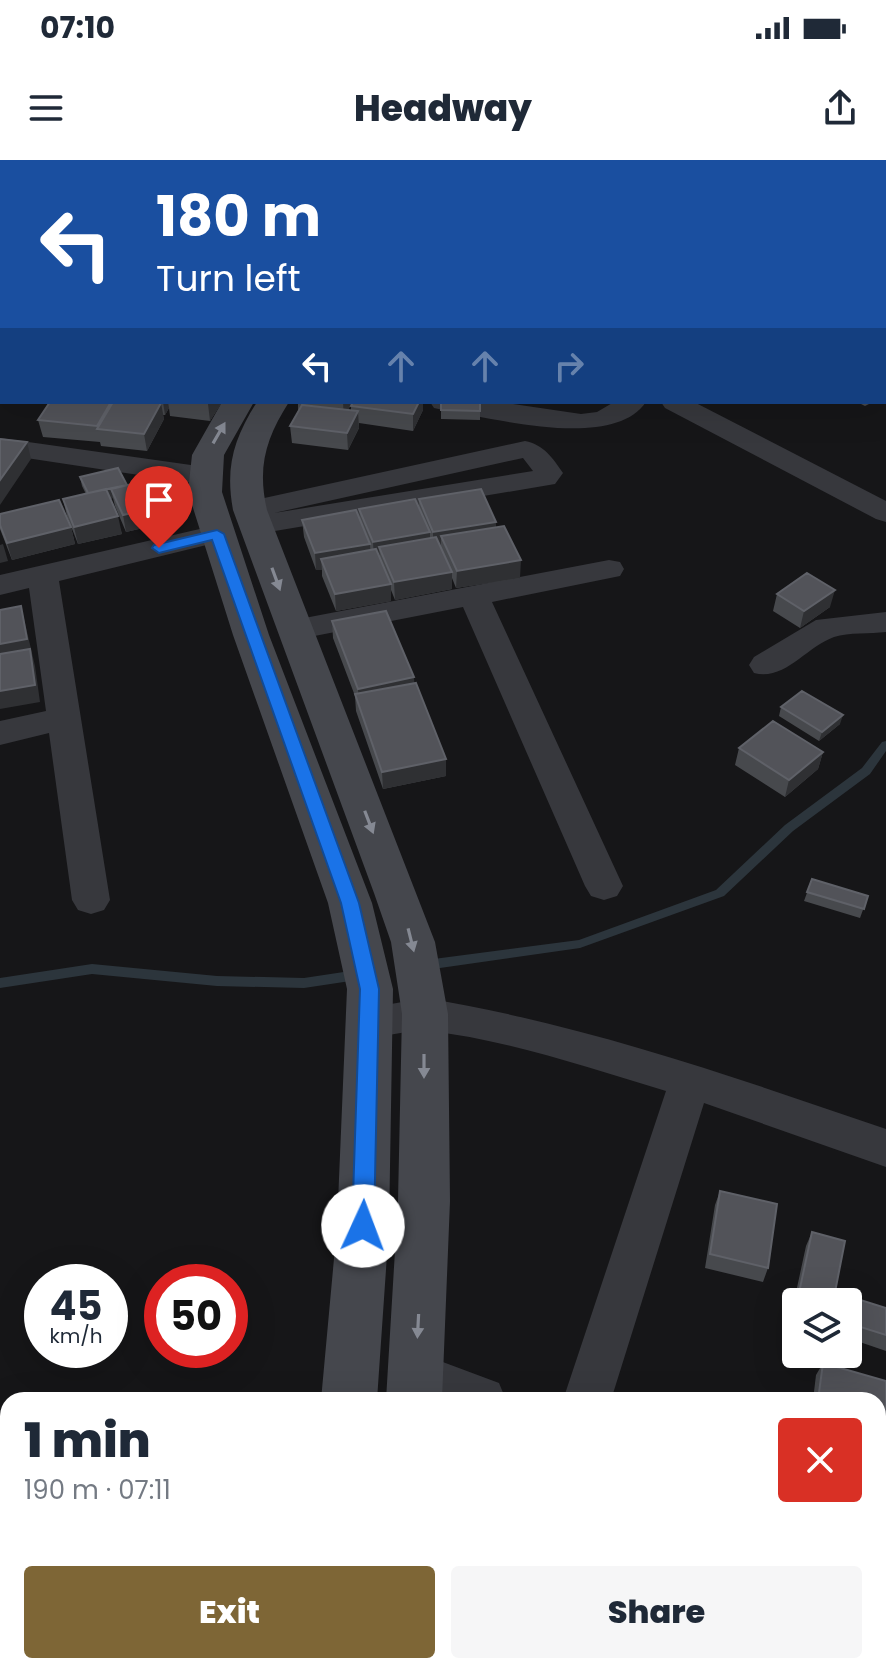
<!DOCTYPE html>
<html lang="en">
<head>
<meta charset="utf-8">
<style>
  :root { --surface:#fff; --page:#f6f6f7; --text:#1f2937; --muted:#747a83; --accent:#7e6636 }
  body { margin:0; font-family:Poppins,sans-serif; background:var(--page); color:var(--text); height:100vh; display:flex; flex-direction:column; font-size:30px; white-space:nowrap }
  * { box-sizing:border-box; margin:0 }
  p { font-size:26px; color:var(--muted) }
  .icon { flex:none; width:44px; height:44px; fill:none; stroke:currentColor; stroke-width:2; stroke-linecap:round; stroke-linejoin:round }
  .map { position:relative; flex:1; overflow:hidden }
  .drawer { position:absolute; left:0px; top:1232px; width:886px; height:282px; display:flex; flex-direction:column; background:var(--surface); border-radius:24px 24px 0 0; box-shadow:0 8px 32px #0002 }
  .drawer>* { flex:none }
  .top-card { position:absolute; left:0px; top:0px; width:886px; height:244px; box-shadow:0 8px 32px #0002; background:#1a4fa0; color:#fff; overflow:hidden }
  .tools { position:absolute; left:782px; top:1128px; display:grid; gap:16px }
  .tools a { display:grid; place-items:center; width:80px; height:80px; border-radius:8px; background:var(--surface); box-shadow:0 8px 32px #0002; font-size:40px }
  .speed { position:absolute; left:24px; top:1104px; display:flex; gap:16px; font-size:40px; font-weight:700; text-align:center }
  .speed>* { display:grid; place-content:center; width:104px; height:104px; border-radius:50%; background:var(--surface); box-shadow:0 8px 32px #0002; line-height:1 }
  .speed small { font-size:20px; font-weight:400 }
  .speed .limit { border:12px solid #d22; background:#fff; color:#111 }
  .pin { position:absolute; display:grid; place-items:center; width:68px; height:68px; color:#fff; margin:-82px -34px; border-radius:50% 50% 50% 0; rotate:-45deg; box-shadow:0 0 8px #0007 }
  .pin .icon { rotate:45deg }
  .me { position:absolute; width:88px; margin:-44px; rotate:2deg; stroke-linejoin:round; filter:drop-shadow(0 0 6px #0008) }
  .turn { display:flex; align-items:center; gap:28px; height:168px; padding:0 24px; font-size:36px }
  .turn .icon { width:104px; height:104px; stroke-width:2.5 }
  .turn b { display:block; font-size:56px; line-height:68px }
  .lanes { display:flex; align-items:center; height:76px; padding:0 24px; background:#0003; justify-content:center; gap:40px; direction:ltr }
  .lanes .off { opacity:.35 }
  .round { display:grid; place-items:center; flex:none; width:84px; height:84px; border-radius:8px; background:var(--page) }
  .headline { display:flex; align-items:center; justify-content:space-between; height:136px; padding:0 24px }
  h1 { font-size:48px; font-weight:800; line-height:60px }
  .primary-button { display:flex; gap:16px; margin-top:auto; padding:16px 24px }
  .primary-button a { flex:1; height:92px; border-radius:8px; background:var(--accent); color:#fff; font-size:32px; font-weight:800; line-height:92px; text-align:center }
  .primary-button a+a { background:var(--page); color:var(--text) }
  .status { display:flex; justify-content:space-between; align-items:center; height:56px; padding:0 40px; background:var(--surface); direction:ltr }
  .status svg { height:22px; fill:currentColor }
  header { display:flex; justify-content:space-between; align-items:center; height:104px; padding:0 24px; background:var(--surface); font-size:36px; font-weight:800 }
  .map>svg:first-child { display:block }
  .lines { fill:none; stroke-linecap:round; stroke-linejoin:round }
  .stream { fill:#2c353c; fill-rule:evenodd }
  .minor { fill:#37383d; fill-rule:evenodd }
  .tertiary { fill:#37383d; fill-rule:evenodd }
  .secondary { fill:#45474d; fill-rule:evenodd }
  .wall { fill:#47494d }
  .shaded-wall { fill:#2f3033 }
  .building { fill:#525359; stroke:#5f6168; stroke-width:2 }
  .oneway { fill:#858993 }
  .route { fill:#1a73e8; stroke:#114b97; stroke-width:2 }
</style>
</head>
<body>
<div class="status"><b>07:10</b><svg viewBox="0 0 49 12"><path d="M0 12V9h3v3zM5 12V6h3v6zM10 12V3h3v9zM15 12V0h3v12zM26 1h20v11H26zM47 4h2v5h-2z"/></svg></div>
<header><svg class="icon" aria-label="menu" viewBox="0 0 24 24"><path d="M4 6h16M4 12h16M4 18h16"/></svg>Headway<svg class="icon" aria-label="share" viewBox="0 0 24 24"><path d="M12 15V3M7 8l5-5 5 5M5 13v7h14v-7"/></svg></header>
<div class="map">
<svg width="886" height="1513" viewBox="0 0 886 1513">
  <rect width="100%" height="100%" fill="#161618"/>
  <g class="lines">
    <path class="stream" d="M 886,581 L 886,591 L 870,614 L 793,671 L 724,736 L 580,788 L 426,810 L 422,808 L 420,805 L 422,802 L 426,800 L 579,780 L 716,730 L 785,665 L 862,608 L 882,582 Z
      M 92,804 L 217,816 L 304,818 L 357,810 L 361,812 L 363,815 L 361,818 L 357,820 L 304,828 L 217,826 L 92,814 L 0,828 L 0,818 Z"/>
    <path class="minor" d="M 256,0 L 278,0 L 255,2 Z
      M 451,0 L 475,0 L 473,2 Z
      M 2,39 L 2,54 L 0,55 L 0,40 Z
      M 884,162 L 886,163 L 886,179 L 884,178 Z
      M 0,181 L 2,181 L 2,197 L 0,197 Z
      M 430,242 L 499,242 L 581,254 L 597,252 L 614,242 L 646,242 C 613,291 494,258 443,250 L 434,248 Z
      M 661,242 L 694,242 L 886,341 L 886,362 L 876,359 L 665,248 Z
      M 0,278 L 205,307 L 215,310 L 219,316 L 215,322 L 205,325 L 0,294 Z
      M 525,281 C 544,285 552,297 563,313 L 555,324 L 257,374 L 247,371 L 242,365 L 248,358 L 240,356 L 235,350 L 240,344 L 250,341 ZM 523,298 L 533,311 L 274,353 Z
      M 217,365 L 227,368 L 232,374 L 227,380 L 59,421 L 110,740 L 104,750 L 91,754 L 78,750 L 72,740 L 49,573 L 0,585 L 0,561 L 46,551 L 29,428 L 0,435 L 0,415 Z
      M 609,400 L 620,402 L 624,409 L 620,416 L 492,442 L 623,726 L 617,736 L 604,740 L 591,736 L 585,726 L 463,447 L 294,480 L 283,477 L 278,470 L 283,463 L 294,460 Z
      M 886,452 L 886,472 C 870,474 849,472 834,477 C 806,487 785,521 754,513 L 749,505 L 754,497 L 816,460 Z
      M 425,838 C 583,864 734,917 886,969 L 886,1007 L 704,943 L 611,1240 L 563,1240 L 666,931 C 588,908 509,880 429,871 C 404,868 382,882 357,874 L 351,862 L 357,850 Z
      M 416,1192 L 499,1223 L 506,1240 L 417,1240 L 399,1233 L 392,1216 L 399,1199 Z
      M 878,1380 L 886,1383 L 886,1436 L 878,1433 Z"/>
    <path class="tertiary" d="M 85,0 L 121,0 L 122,2 L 86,2 Z
      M 166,0 L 202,0 L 203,2 L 167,2 Z"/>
    <path class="secondary" d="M 222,242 L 254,242 L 224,295 L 222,332 L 269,475 L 372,743 L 393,829 L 389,1066 L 377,1240 L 321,1240 L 337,1066 L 347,829 L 328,743 L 233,475 L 188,332 L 192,295 Z
      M 257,242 L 289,242 C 266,278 257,307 267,350 L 435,782 L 448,854 L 450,1041 L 442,1240 L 386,1240 L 398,1041 L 402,854 L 391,782 L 374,733 L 233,350 C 225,307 234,278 257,242 Z
      M 297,1506 L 359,1506 L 359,1513 L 295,1513 Z
      M 369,1506 L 431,1506 L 431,1513 L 367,1513 Z"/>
  </g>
  <path class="wall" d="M 236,0 L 258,0 L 256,2 L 246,2 Z
    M 314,0 L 419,0 L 419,2 L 314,2 Z
    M 2,51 L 2,74 L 0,73 L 0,53 Z
    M 2,94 L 2,174 L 0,174 L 0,97 Z
    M 2,193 L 2,233 L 0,233 L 0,196 Z
    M 50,242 L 222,242 L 210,261 L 170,256 L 169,248 L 165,255 L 163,255 L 164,259 L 147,291 L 101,286 L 100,282 L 43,277 L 38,260 Z
    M 298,242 L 352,242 L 348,250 L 351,251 L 351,246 L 423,250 L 413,271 L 359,263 L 359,268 L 348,290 L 292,283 L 290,266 L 298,251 Z
    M 441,242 L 480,251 L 480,260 L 441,259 Z
    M 857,242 L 873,242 L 865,246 Z
    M 80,317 L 127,325 L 182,359 L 126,372 L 115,346 L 113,338 L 110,339 L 122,374 L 78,384 L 67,356 L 63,339 L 86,334 L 82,326 Z
    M 419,339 L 496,362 L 496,367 L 520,418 L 456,428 L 452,418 L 452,429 L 395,440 L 391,430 L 391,441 L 336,451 L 322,416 L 322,410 L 316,410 L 304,377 L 302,360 L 360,360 L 359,349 L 419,349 Z
    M 0,354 L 71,367 L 75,384 L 12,400 L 0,369 Z
    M 777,434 L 830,447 L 800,468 L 773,451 Z
    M 332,461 L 414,517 L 414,523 L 446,599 L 446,616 L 383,629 L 356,551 L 355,536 L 333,478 Z
    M 781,547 L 840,564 L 819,581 L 779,556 Z
    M 739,588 L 823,592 L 818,609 L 785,637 L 735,605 Z
    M 812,719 L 868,736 L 860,758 L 804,741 Z
    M 720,1031 L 768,1108 L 763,1122 L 705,1108 L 715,1045 Z
    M 812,1072 L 835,1132 L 886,1148 L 886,1191 L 848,1178 L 848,1142 L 796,1142 L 796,1162 L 790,1160 L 806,1086 Z
    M 823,1203 L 886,1221 L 886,1294 L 881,1332 L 878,1335 L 878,1240 L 813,1240 L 816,1215 Z"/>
  <path class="shaded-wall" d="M 886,221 L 886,235 L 884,236 L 884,222 Z
    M 163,242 L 168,242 L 169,248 L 165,255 Z
    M 209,242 L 222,242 L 210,261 L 208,244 Z
    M 343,242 L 352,242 L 344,259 Z
    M 419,242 L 423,242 L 423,250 L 413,271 L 413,254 Z
    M 161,243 L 164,259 L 147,291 L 144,274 Z
    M 358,251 L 359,268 L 348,290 L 347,273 Z
    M 27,282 L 31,299 L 0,345 L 0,320 Z
    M 111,329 L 113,338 L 91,343 L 89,335 Z
    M 179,342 L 182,359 L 126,372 L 123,355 Z
    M 118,356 L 122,374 L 78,384 L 74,367 Z
    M 496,362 L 496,379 L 441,376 L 441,388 L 433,389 L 433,372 Z
    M 71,367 L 75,384 L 12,400 L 7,383 Z
    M 430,372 L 430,389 L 379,387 L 380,398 L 374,400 L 373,382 Z
    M 3,384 L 8,401 L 0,403 L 0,385 Z
    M 370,384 L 371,401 L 321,399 L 322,410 L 316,410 L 315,393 Z
    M 521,400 L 520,418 L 456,428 L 457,411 Z
    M 452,412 L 452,429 L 395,440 L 394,422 Z
    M 391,424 L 391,441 L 336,451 L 335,434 Z
    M 835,430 L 830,447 L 800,468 L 804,451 Z
    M 21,446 L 35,506 L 40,542 L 0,549 L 0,484 Z
    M 414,517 L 415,534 L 359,546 L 358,529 Z
    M 843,555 L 840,564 L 819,581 L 822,572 Z
    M 823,592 L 818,609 L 785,637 L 789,620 Z
    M 446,599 L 446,616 L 383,629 L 382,612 Z"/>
  <path class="building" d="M 37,0 L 67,0 L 65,2 L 35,2 Z
    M 380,0 L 410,0 L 409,2 L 378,2 Z
    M 594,0 L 610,0 L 627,2 L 593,2 Z
    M 2,94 L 2,110 L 0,110 L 0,97 Z
    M 0,123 L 2,123 L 2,158 L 0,158 Z
    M 2,193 L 2,217 L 0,217 L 0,196 Z
    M 886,196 L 886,221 L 884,222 L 884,197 Z
    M 50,242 L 111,242 L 97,266 L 38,260 Z
    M 113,242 L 155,242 L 161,243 L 144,274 L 97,269 Z
    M 353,242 L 419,242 L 413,254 L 351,246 Z
    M 441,242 L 480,242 L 480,251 L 441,250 Z
    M 302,245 L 358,251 L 347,273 L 290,266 Z
    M 0,279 L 27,282 L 0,320 Z
    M 118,308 L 127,325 L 88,333 L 80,317 Z
    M 167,316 L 179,342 L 123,355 L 111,329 Z
    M 106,329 L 118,356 L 74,367 L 63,339 Z
    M 481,329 L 496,362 L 433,372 L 419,339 Z
    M 415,339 L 430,372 L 373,382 L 359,349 Z
    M 59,340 L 71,367 L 7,383 L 0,365 L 0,354 Z
    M 356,350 L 370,384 L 315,393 L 302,360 Z
    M 504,366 L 521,400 L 457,411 L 441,376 Z
    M 436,377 L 452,412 L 394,422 L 379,387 Z
    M 376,389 L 391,424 L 335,434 L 321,399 Z
    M 807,413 L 835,430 L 804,451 L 777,434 Z
    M 21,446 L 27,479 L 0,484 L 0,450 Z
    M 386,451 L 414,517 L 358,529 L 332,461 Z
    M 30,489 L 35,525 L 0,531 L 0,494 Z
    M 416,523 L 446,599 L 382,612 L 355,534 Z
    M 802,531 L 843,555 L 822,572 L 781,547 Z
    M 773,561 L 823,592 L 789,620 L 739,588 Z
    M 812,719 L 868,736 L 864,749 L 807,732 Z
    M 720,1031 L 777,1044 L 768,1108 L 710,1094 Z
    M 812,1072 L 845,1081 L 835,1132 L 886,1148 L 886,1175 L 848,1163 L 848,1142 L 797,1142 Z
    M 823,1203 L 886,1221 L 886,1286 L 881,1332 L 878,1331 L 878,1240 L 818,1240 Z"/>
  <defs><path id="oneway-solid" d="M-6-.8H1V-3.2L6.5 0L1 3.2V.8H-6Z" transform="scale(2)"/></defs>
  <g class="oneway">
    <use href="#oneway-solid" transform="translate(219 273) rotate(-60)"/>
    <use href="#oneway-solid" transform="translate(276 419) rotate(70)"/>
    <use href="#oneway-solid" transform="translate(369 662) rotate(69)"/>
    <use href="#oneway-solid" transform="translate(411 780) rotate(76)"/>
    <use href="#oneway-solid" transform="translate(424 906) rotate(90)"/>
    <use href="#oneway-solid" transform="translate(418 1166) rotate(93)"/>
  </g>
  <path class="route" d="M 217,370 L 224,374 L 359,743 L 379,829 L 374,1066 L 371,1073 L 363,1076 L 355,1073 L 352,1066 L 360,829 L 341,743 L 212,380 L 159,393 L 152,388 L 154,385 Z"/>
</svg>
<div class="tools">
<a><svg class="icon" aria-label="layers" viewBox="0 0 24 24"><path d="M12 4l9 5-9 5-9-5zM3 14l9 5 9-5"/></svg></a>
</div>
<div class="speed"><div>45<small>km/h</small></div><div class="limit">50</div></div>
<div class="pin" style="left:159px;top:388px;background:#d93025"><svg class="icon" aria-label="arrive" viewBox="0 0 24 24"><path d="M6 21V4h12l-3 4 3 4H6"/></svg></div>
<svg class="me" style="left:363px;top:1066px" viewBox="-20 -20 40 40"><circle r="19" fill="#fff"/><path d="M0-13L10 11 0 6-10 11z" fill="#1a73e8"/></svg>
<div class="top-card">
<div class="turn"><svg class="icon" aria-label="left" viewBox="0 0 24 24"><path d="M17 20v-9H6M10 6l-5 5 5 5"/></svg><div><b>180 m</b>Turn left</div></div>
<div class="lanes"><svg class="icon" aria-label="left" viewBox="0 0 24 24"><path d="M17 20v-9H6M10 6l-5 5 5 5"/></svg><svg class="icon off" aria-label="ahead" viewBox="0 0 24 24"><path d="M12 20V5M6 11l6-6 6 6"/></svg><svg class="icon off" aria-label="ahead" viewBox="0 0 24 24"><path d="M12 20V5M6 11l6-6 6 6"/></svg><svg class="icon off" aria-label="right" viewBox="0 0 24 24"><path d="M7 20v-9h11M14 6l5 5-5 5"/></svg></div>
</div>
<section class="drawer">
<div class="headline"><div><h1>1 min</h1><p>190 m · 07:11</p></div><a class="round" style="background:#d93025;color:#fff"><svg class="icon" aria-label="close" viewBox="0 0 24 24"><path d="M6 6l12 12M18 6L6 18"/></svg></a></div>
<div class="primary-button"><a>Exit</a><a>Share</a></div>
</section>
</div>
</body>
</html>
